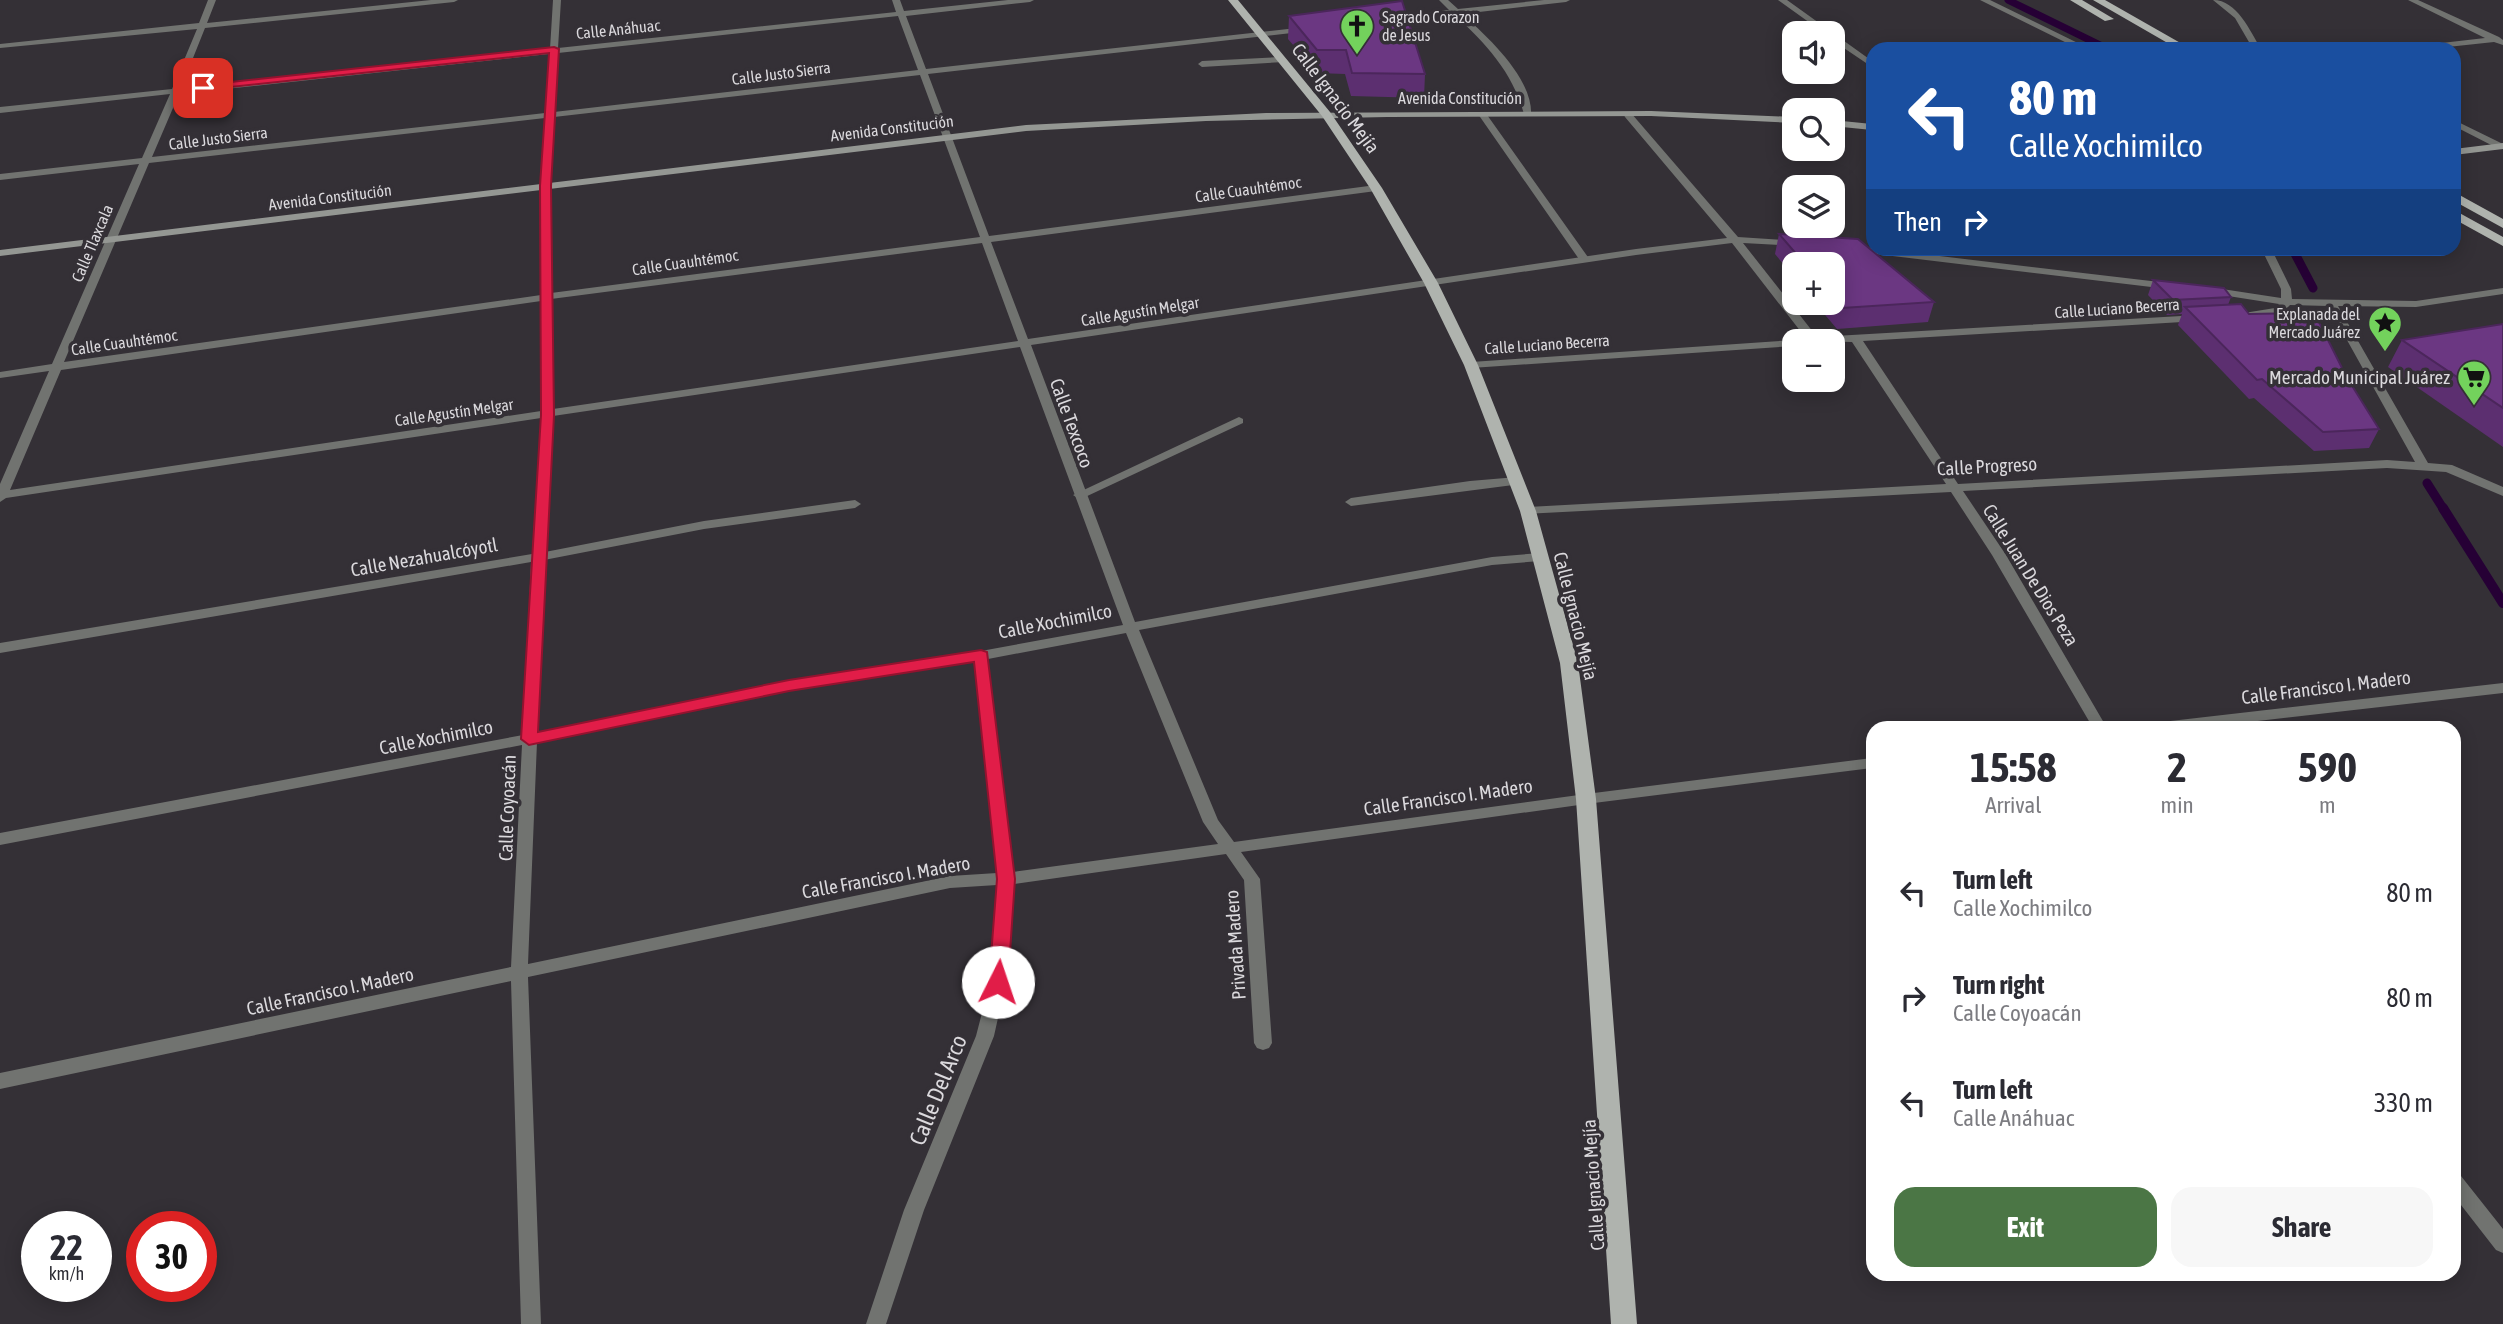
<!DOCTYPE html>
<html lang="en">
<head>
<meta charset="utf-8">
<style>
  :root { --surface:#fff; --page:#f7f7f7; --text:#2b2b33; --muted:#7c7c81; --accent:#4b7645 }
  body { margin:0; font-family:"Asap Condensed",sans-serif; background:var(--page); color:var(--text); height:100vh; display:flex; flex-direction:column; font-size:26px; white-space:nowrap }
  * { box-sizing:border-box; margin:0 }
  p { font-size:23px; color:var(--muted) }
  .icon { flex:none; width:38px; height:38px; fill:none; stroke:currentColor; stroke-width:2; stroke-linecap:round; stroke-linejoin:round }
  .map { position:relative; flex:1; overflow:hidden }
  .details { position:absolute; left:1866px; top:721px; width:595px; height:560px; display:flex; flex-direction:column; background:var(--surface); border-radius:21px; box-shadow:0 4px 18px #0003 }
  .details>* { flex:none }
  .guide { position:absolute; left:1866px; top:42px; width:595px; height:214px; border-radius:21px; box-shadow:0 4px 18px #0003; background:#1a4fa0; color:#fff; overflow:hidden }
  .controls { position:absolute; left:1782px; top:21px; display:grid; gap:14px }
  .controls a { display:grid; place-items:center; width:63px; height:63px; border-radius:14px; background:var(--surface); box-shadow:0 4px 18px #0003; font-size:35px }
  .speed { position:absolute; left:21px; top:1211px; display:flex; gap:14px; font-size:35px; font-weight:700; text-align:center }
  .speed>* { display:grid; place-content:center; width:91px; height:91px; border-radius:50%; background:var(--surface); box-shadow:0 4px 18px #0003; line-height:1 }
  .speed small { font-size:18px; font-weight:400 }
  .speed .limit { border:10px solid #d22; background:#fff; color:#111 }
  .pin { position:absolute; display:grid; place-items:center; width:60px; height:60px; color:#fff; margin:-30px; border-radius:14px; box-shadow:0 4px 10px #0006 }
  .me { position:absolute; width:77px; margin:-38px; rotate:4deg; stroke-linejoin:round; filter:drop-shadow(0 0 5px #0008) }
  .turn { display:flex; align-items:center; gap:24px; height:147px; padding:0 28px; font-size:32px }
  .turn .icon { width:91px; height:91px; stroke-width:2.5 }
  .turn b { display:block; font-size:49px; line-height:60px }
  .then { display:flex; align-items:center; height:66px; padding:0 28px; background:#0003; gap:14px; font-size:26px }
  .eta { display:flex; justify-content:space-evenly; align-items:center; height:119px; text-align:center }
  .eta b { font-size:42px; font-weight:700; line-height:49px }
  .primary-button { display:flex; gap:14px; margin-top:auto; padding:14px 28px }
  .primary-button a { flex:1; height:80px; border-radius:21px; background:var(--accent); color:#fff; font-size:28px; font-weight:700; line-height:80px; text-align:center }
  .primary-button a+a { background:var(--page); color:var(--text) }
  ul { padding:0; list-style:none }
  li { display:flex; align-items:center; gap:21px; height:105px; padding:0 28px }
  li div { flex:1 }
  li b { display:block; font-size:26px }
  li em { font-style:normal }
  .map>svg:first-child { display:block }
  .lines { fill:none; stroke-linecap:round; stroke-linejoin:round }
  .stream-far2 { stroke:#260035; stroke-width:7 }
  .stream-far1 { stroke:#260035; stroke-width:9 }
  .stream { stroke:#260035; stroke-width:10 }
  .lane { fill:#717370; fill-rule:evenodd }
  .street { fill:#717370; fill-rule:evenodd }
  .secondary { fill:#949793; fill-rule:evenodd }
  .primary { fill:#afb3ae; fill-rule:evenodd }
  .wall { fill:#5c2f70 }
  .building { fill:#6b3782; stroke:#4b265b; stroke-width:2 }
  .route { fill:#e11d48; stroke:#92132f; stroke-width:2 }
  .labels { text-anchor:middle; stroke-width:7; stroke-linejoin:round; paint-order:stroke }
  .far-poi-label { font-size:16px; fill:#dbd9dd; stroke:#343036; text-anchor:start }
  .far-street-label { font-size:16px; fill:#dbd9dd; stroke:#343036 }
  .street-label { font-size:19px; fill:#dbd9dd; stroke:#343036 }
  .poi-label { font-size:19px; fill:#dbd9dd; stroke:#343036; text-anchor:end }
  .near-street-label { font-size:23px; fill:#dbd9dd; stroke:#343036 }
</style>
</head>
<body>
<div class="map">
<svg width="2503" height="1324" viewBox="0 0 2503 1324">
  <rect width="100%" height="100%" fill="#343036"/>
  <g class="lines">
    <path class="stream-far2" d="M 2008,0 L 2108,49"/>
    <path class="stream-far1" d="M 2292,248 L 2313,288
      M 2427,483 L 2444,510"/>
    <path class="stream" d="M 2443,508 L 2503,603"/>
    <path class="lane" d="M 1980,0 L 1990,0 L 2090,49 L 2079,49 Z
      M 1281,57 L 1285,60 L 1284,62 L 1202,67 L 1198,64 L 1202,61 Z
      M 1479,112 L 1485,112 L 1590,260 L 1589,262 L 1581,262 L 1478,114 Z
      M 2454,120 L 2503,144 L 2503,148 L 2497,148 L 2454,126 Z
      M 1239,417 L 1243,419 L 1243,423 L 1083,498 L 1079,499 L 1073,495 Z
      M 1517,477 L 1521,478 L 1523,481 L 1521,484 L 1351,506 L 1345,502 L 1351,498 L 1470,481 Z"/>
    <path class="street" d="M 208,0 L 216,0 L 207,23 L 431,0 L 458,0 L 454,2 L 205,28 L 181,88 L 550,49 L 553,0 L 561,0 L 558,48 L 896,12 L 892,0 L 900,0 L 904,11 L 1008,0 L 1034,0 L 1030,2 L 906,16 L 926,69 L 1306,27 L 1310,29 L 1309,31 L 928,74 L 989,236 L 1376,185 L 1381,188 L 1376,191 L 991,242 L 1028,339 L 1636,249 L 1727,238 L 1625,117 L 1624,115 L 1628,112 L 1631,113 L 1738,237 L 1800,241 L 1801,243 L 1796,246 L 1743,243 L 1817,337 L 2199,315 L 2204,318 L 2199,321 L 1863,341 L 1958,484 L 2387,460 L 2415,462 L 2328,306 L 2290,305 L 2282,313 L 2248,318 L 2244,317 L 2244,313 L 2275,308 L 2279,304 L 2209,293 L 2204,290 L 2209,287 L 2281,298 L 2281,289 L 2261,248 L 2271,248 L 2291,289 L 2292,299 L 2416,301 L 2503,288 L 2503,294 L 2416,307 L 2338,306 L 2428,463 L 2452,465 L 2503,487 L 2503,496 L 2446,472 L 2387,468 L 1963,491 L 2006,555 L 2107,728 L 2093,728 L 1992,555 L 1951,492 L 1524,514 L 1522,511 L 1524,508 L 1528,507 L 1946,484 L 1852,342 L 1808,341 L 1732,243 L 1636,255 L 1031,345 L 1135,622 L 1492,557 L 1540,553 L 1547,557 L 1540,561 L 1492,565 L 1139,630 L 1218,820 L 1234,842 L 1586,794 L 1872,758 L 1872,768 L 1586,804 L 1241,852 L 1260,879 L 1272,1043 L 1269,1048 L 1263,1050 L 1257,1048 L 1254,1043 L 1244,880 L 1226,854 L 1014,884 L 1006,982 L 994,1036 L 924,1210 L 886,1324 L 866,1324 L 904,1210 L 976,1036 L 990,982 L 997,885 L 950,888 L 528,977 L 541,1324 L 521,1324 L 511,981 L 0,1089 L 0,1073 L 511,967 L 522,745 L 0,845 L 0,833 L 523,735 L 531,562 L 0,653 L 0,643 L 532,554 L 541,418 L 6,498 L 0,502 L 0,484 L 49,371 L 0,378 L 0,372 L 52,364 L 139,164 L 0,180 L 0,174 L 142,158 L 170,94 L 0,113 L 0,107 L 172,89 L 197,29 L 0,48 L 0,44 L 199,23 ZM 898,16 L 918,70 L 554,112 L 558,53 ZM 549,54 L 545,113 L 152,157 L 179,94 ZM 920,75 L 980,237 L 551,293 L 550,186 L 554,117 ZM 545,118 L 540,186 L 541,295 L 64,362 L 149,163 ZM 982,243 L 1018,341 L 553,409 L 551,299 ZM 541,301 L 541,411 L 10,490 L 61,370 ZM 1020,347 L 1123,625 L 981,651 L 789,681 L 537,732 L 544,560 L 704,529 L 855,508 L 861,504 L 855,500 L 704,521 L 545,552 L 553,416 ZM 1126,633 L 1203,822 L 1218,844 L 1013,872 L 988,659 ZM 975,662 L 997,873 L 950,876 L 528,964 L 537,742 L 789,691 Z
      M 1439,0 L 1448,0 L 1458,9 L 1544,0 L 1570,0 L 1566,2 L 1462,14 C 1487,36 1534,79 1531,116 L 1524,114 C 1512,71 1486,44 1454,14 L 1389,21 L 1385,19 L 1389,17 L 1449,10 Z
      M 1778,0 L 1787,0 L 1872,61 L 1872,67 L 1832,40 L 1832,33 L 1824,33 Z
      M 2213,0 C 2237,0 2250,31 2261,49 L 2253,49 L 2235,18 Z
      M 2408,0 L 2418,0 L 2499,37 L 2503,40 L 2503,45 L 2494,42 L 2429,49 L 2403,49 L 2407,47 L 2485,38 Z
      M 1855,246 L 2168,283 L 2173,286 L 2168,289 L 1851,251 L 1851,247 Z
      M 1794,340 L 1798,341 L 1794,341 L 1794,346 L 1471,368 L 1465,365 L 1471,362 Z
      M 2503,683 L 2503,693 L 2197,728 L 2146,728 L 2153,723 Z
      M 2454,1174 L 2461,1176 L 2503,1229 L 2503,1253 L 2496,1250 L 2454,1196 Z"/>
    <path class="secondary" d="M 1651,111 L 1794,117 L 1794,123 L 1651,116 L 1387,117 L 1206,121 L 1026,131 L 0,256 L 0,250 L 1026,125 L 1266,113 Z
      M 1832,120 L 1872,124 L 1872,130 L 1832,126 Z
      M 2503,143 L 2503,149 L 2454,155 L 2454,149 Z"/>
    <path class="primary" d="M 1228,0 L 1238,0 L 1330,112 L 1382,188 L 1438,283 L 1478,365 L 1536,511 L 1578,663 L 1596,799 L 1637,1324 L 1611,1324 L 1576,799 L 1560,663 L 1520,511 L 1464,365 L 1424,283 L 1370,188 L 1322,116 Z
      M 2070,0 L 2082,0 L 2114,19 L 2105,21 Z
      M 2093,0 L 2105,0 L 2191,49 L 2178,49 Z
      M 2454,192 L 2503,219 L 2503,228 L 2454,201 Z
      M 2454,210 L 2503,237 L 2503,246 L 2454,219 Z"/>
  </g>
  <path class="wall" d="M 1289,16 L 1425,74 L 1424,98 L 1351,96 L 1345,74 L 1317,73 L 1288,39 Z
    M 1779,234 L 1934,302 L 1928,322 L 1837,329 L 1815,303 L 1832,303 L 1832,264 L 1794,264 L 1794,277 L 1775,254 Z
    M 2153,280 L 2231,297 L 2228,305 L 2249,314 L 2346,376 L 2379,429 L 2369,448 L 2314,451 L 2254,398 L 2249,399 L 2178,325 L 2182,314 L 2167,315 L 2148,295 Z
    M 2503,324 L 2503,447 L 2388,367 L 2402,340 Z"/>
  <path class="building" d="M 1402,1 L 1425,74 L 1352,73 L 1346,50 L 1317,50 L 1289,16 Z
    M 1779,234 L 1858,239 L 1934,302 L 1842,308 L 1832,296 L 1832,264 L 1805,264 Z
    M 2153,280 L 2224,288 L 2231,297 L 2173,300 Z
    M 2241,304 L 2249,314 L 2302,313 L 2318,320 L 2346,376 L 2379,429 L 2323,432 L 2262,379 L 2257,380 L 2185,307 Z
    M 2503,324 L 2503,408 L 2402,340 Z"/>
  <path class="route" d="M 554,47 L 559,49 L 551,186 L 554,415 L 538,732 L 789,680 L 981,650 L 987,652 L 1015,879 L 1008,982 L 1005,988 L 998,990 L 992,988 L 989,982 L 997,879 L 974,662 L 789,691 L 529,745 L 521,739 L 541,415 L 540,186 L 549,53 L 203,90 L 198,88 L 203,85 Z"/>
  <defs>
    <g id="church-pin" transform="scale(1.75)"><path d="M0 17L-7.5 6A9.5 9.5 0 1 1 7.5 6Z" fill="#73d25c" stroke="#343036"/><path d="M-1.2-6h2.4v3.5h3.3v2.4h-3.3V6h-2.4V-.1h-3.3v-2.4h3.3Z" fill="#111"/></g>
    <g id="sight-pin" transform="scale(1.75)"><path d="M0 17L-7.5 6A9.5 9.5 0 1 1 7.5 6Z" fill="#73d25c" stroke="#343036"/><path d="M0-6L1.8-2.2L6-1.7L2.9 1.2L3.7 5.4L0 3.3L-3.7 5.4L-2.9 1.2L-6-1.7L-1.8-2.2Z" fill="#111"/></g>
    <g id="supermarket-pin" transform="scale(1.75)"><path d="M0 17L-7.5 6A9.5 9.5 0 1 1 7.5 6Z" fill="#73d25c" stroke="#343036"/><path d="M-6-5.5h2.5l.6 2H6L4.5 2H-2.5L-4.4-4H-6ZM-1.5 3.2a1.3 1.3 0 1 0 .1 0ZM3 3.2a1.3 1.3 0 1 0 .1 0Z" fill="#111"/></g>
  </defs>
  <g fill-rule="evenodd">
    <use href="#church-pin" x="1357" y="26"/>
    <use href="#sight-pin" x="2385" y="323"/>
    <use href="#supermarket-pin" x="2474" y="377"/>
  </g>
  <g class="labels">
    <g class="far-poi-label">
      <text x="1382" y="23">Sagrado Corazon<tspan x="1382" dy="18">de Jesus</tspan></text>
      <text x="2360" y="320" text-anchor="end">Explanada del<tspan x="2360" dy="18">Mercado Juárez</tspan></text>
    </g>
    <g class="far-street-label">
      <text transform="translate(618 29) rotate(-6)" y="6">Calle Anáhuac</text>
      <text transform="translate(781 73) rotate(-7)" y="6">Calle Justo Sierra</text>
      <text x="1460" y="104">Avenida Constitución</text>
      <text transform="translate(892 128) rotate(-7)" y="6">Avenida Constitución</text>
      <text transform="translate(218 138) rotate(-7)" y="6">Calle Justo Sierra</text>
      <text transform="translate(1248 189) rotate(-8)" y="6">Calle Cuauhtémoc</text>
      <text transform="translate(330 197) rotate(-7)" y="6">Avenida Constitución</text>
      <text transform="translate(92 243) rotate(-67)" y="6">Calle Tlaxcala</text>
      <text transform="translate(685 262) rotate(-8)" y="6">Calle Cuauhtémoc</text>
      <text transform="translate(2117 308) rotate(-4)" y="6">Calle Luciano Becerra</text>
      <text transform="translate(1140 311) rotate(-9)" y="6">Calle Agustín Melgar</text>
      <text transform="translate(124 342) rotate(-8)" y="6">Calle Cuauhtémoc</text>
      <text transform="translate(1547 344) rotate(-4)" y="6">Calle Luciano Becerra</text>
      <text transform="translate(454 412) rotate(-8)" y="6">Calle Agustín Melgar</text>
    </g>
    <g class="street-label">
      <text transform="translate(1336 98) rotate(53)" y="7">Calle Ignacio Mejía</text>
      <text transform="translate(1072 423) rotate(70)" y="7">Calle Texcoco</text>
      <text transform="translate(1987 466) rotate(-3)" y="7">Calle Progreso</text>
      <text transform="translate(424 557) rotate(-10)" y="7">Calle Nezahualcóyotl</text>
      <text transform="translate(2031 575) rotate(58)" y="7">Calle Juan De Dios Peza</text>
      <text transform="translate(1576 616) rotate(76)" y="7">Calle Ignacio Mejía</text>
      <text transform="translate(1055 621) rotate(-11)" y="7">Calle Xochimilco</text>
      <text transform="translate(2326 687) rotate(-7)" y="7">Calle Francisco I. Madero</text>
      <text transform="translate(436 737) rotate(-11)" y="7">Calle Xochimilco</text>
      <text transform="translate(1448 797) rotate(-8)" y="7">Calle Francisco I. Madero</text>
      <text transform="translate(507 808) rotate(-88)" y="7">Calle Coyoacán</text>
      <text transform="translate(886 877) rotate(-10)" y="7">Calle Francisco I. Madero</text>
      <text transform="translate(1235 945) rotate(-94)" y="7">Privada Madero</text>
      <text transform="translate(330 991) rotate(-12)" y="7">Calle Francisco I. Madero</text>
      <text transform="translate(1593 1185) rotate(-94)" y="7">Calle Ignacio Mejía</text>
    </g>
    <g class="poi-label">
      <text x="2450" y="384">Mercado Municipal Juárez</text>
    </g>
    <g class="near-street-label">
      <text transform="translate(938 1090) rotate(-68)" y="8">Calle Del Arco</text>
    </g>
  </g>
</svg>
<div class="controls">
<a><svg class="icon" aria-label="sound" viewBox="0 0 24 24"><path d="M4 9h4l5-4v14l-5-4H4zM17 9q2 3 0 6"/></svg></a>
<a><svg class="icon" aria-label="search" viewBox="0 0 24 24"><circle cx="10" cy="10" r="6"/><path d="M15 15l6 6"/></svg></a>
<a><svg class="icon" aria-label="layers" viewBox="0 0 24 24"><path d="M12 4l9 5-9 5-9-5zM3 14l9 5 9-5"/></svg></a>
<a>+</a>
<a>−</a>
</div>
<div class="speed"><div>22<small>km/h</small></div><div class="limit">30</div></div>
<div class="pin" style="left:203px;top:88px;background:#d93025"><svg class="icon" aria-label="arrive" viewBox="0 0 24 24"><path d="M6 21V4h12l-3 4 3 4H6"/></svg></div>
<svg class="me" style="left:998px;top:982px" viewBox="-20 -20 40 40"><circle r="19" fill="#fff"/><path d="M0-13L10 11 0 6-10 11z" fill="#e11d48"/></svg>
<div class="guide">
<div class="turn"><svg class="icon" aria-label="left" viewBox="0 0 24 24"><path d="M17 20v-9H6M10 6l-5 5 5 5"/></svg><div><b>80 m</b>Calle Xochimilco</div></div>
<div class="then">Then<svg class="icon" aria-label="right" viewBox="0 0 24 24"><path d="M7 20v-9h11M14 6l5 5-5 5"/></svg></div>
</div>
<section class="details">
<div class="eta">
<div><b>15:58</b><p>Arrival</p></div>
<div><b>2</b><p>min</p></div>
<div><b>590</b><p>m</p></div>
</div>
<ul>
<li><svg class="icon" aria-label="left" viewBox="0 0 24 24"><path d="M17 20v-9H6M10 6l-5 5 5 5"/></svg><div><b>Turn left</b><p>Calle Xochimilco</p></div><em>80 m</em></li>
<li><svg class="icon" aria-label="right" viewBox="0 0 24 24"><path d="M7 20v-9h11M14 6l5 5-5 5"/></svg><div><b>Turn right</b><p>Calle Coyoacán</p></div><em>80 m</em></li>
<li><svg class="icon" aria-label="left" viewBox="0 0 24 24"><path d="M17 20v-9H6M10 6l-5 5 5 5"/></svg><div><b>Turn left</b><p>Calle Anáhuac</p></div><em>330 m</em></li>
</ul>
<div class="primary-button"><a>Exit</a><a>Share</a></div>
</section>
</div>
</body>
</html>
